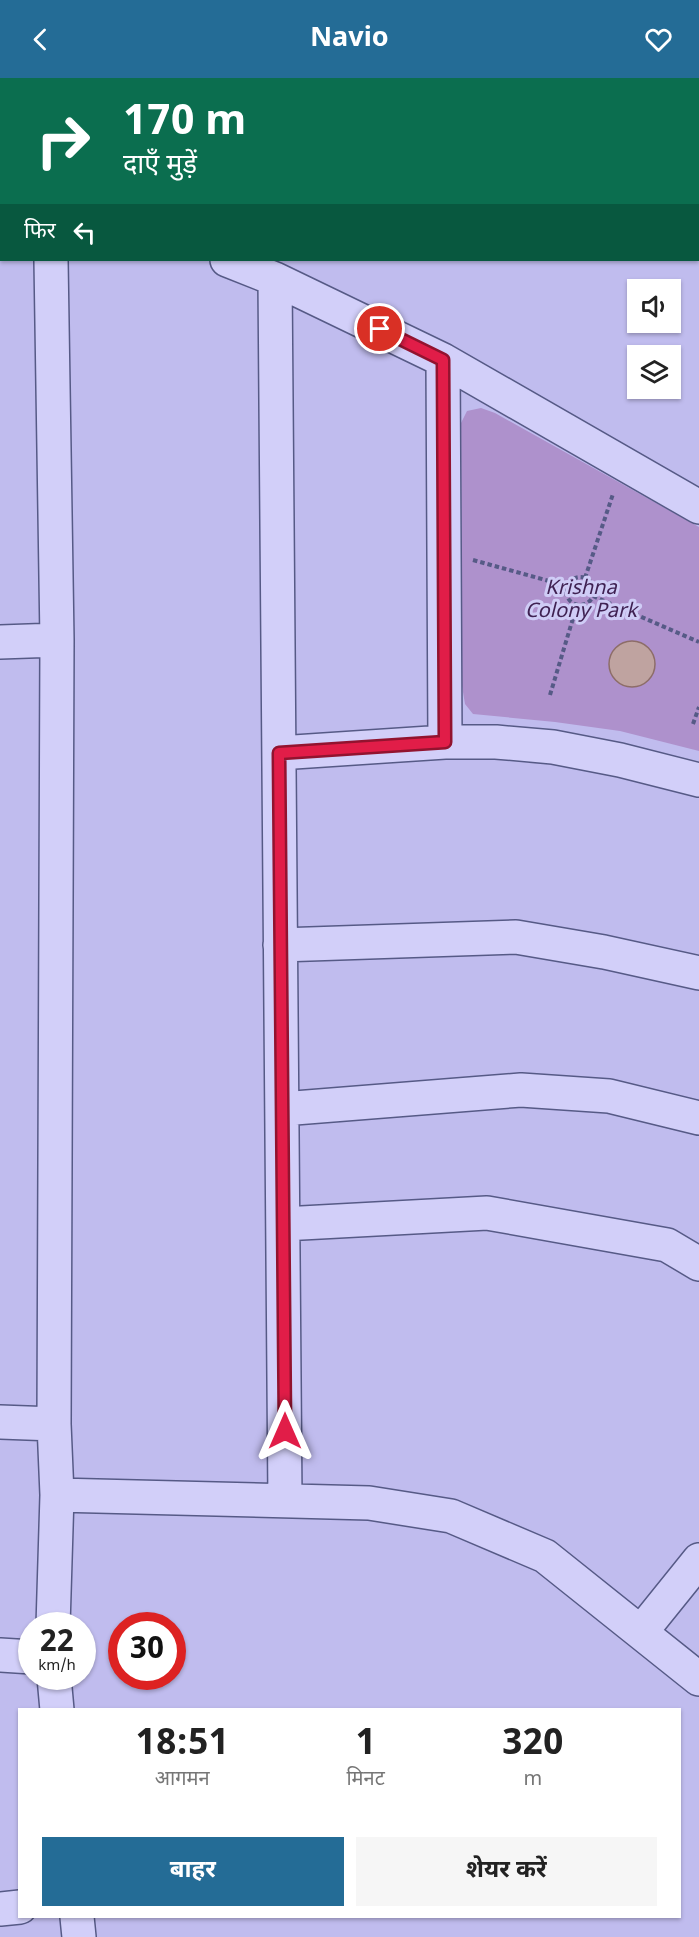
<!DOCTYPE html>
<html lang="hi">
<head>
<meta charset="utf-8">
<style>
  :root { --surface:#fff; --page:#f6f6f6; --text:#222; --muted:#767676; --accent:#246c96 }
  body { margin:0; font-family:Georgia,"Noto Sans Devanagari",serif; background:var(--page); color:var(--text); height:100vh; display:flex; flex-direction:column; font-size:22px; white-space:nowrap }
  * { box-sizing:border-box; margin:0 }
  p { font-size:20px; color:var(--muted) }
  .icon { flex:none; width:33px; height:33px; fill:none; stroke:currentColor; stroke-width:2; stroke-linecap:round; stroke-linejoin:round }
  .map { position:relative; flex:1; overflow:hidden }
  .sheet { position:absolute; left:18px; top:1630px; width:663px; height:210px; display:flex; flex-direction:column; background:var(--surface); border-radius:0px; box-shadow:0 2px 4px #0004 }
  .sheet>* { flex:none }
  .top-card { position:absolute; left:0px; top:0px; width:699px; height:183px; box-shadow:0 2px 4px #0004; background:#0b6e4f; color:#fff; overflow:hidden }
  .controls { position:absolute; left:627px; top:201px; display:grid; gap:12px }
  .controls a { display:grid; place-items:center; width:54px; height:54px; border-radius:0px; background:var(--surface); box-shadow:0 2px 4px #0004; font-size:30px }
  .speed { position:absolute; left:18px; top:1534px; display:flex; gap:12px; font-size:30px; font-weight:700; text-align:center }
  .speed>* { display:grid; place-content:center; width:78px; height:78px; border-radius:50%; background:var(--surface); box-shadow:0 2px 4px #0004; line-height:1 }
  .speed small { font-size:15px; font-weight:400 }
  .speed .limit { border:9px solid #d22; background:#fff; color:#111 }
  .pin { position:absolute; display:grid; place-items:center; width:51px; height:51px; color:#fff; margin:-26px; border:3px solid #fff; border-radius:50%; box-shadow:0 2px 6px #0007 }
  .me { position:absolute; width:66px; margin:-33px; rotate:0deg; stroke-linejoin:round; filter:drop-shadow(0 0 4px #0008) }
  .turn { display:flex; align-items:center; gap:21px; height:126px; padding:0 24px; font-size:27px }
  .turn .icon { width:78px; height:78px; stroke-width:2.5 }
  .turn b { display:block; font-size:42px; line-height:51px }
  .then { display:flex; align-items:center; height:57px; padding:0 24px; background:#0003; gap:12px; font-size:22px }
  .eta { display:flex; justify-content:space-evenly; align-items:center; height:102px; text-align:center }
  .eta b { font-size:36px; font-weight:700; line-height:42px }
  .primary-button { display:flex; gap:12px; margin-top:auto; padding:12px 24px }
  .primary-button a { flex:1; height:69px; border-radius:0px; background:var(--accent); color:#fff; font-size:24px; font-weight:700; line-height:69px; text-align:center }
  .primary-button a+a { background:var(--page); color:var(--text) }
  header { display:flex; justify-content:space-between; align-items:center; height:78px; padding:0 24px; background:var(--accent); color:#fff; font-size:27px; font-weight:700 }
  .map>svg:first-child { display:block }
  .green { fill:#ae91cc }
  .water { fill:#bfa3a0; stroke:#8d6d68; stroke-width:1.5 }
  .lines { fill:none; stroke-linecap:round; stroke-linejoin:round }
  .minor-casing { stroke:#565a86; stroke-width:36 }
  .path { stroke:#565a86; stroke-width:4; stroke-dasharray:4.5 3; stroke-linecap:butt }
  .minor { stroke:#d2cff9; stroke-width:33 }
  .route-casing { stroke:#92132f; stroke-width:15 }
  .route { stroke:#e11d48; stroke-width:10 }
  .labels { text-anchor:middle; stroke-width:6; stroke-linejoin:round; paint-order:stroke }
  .park-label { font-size:20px; font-style:italic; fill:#3f2152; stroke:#cfccf6 }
</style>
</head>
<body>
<header><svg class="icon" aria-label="back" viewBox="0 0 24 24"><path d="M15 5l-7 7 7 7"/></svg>Navio<svg class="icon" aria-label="heart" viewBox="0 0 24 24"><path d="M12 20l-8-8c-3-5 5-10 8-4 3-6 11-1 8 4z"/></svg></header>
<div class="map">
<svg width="699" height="1859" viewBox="0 0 699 1859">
  <rect width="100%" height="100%" fill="#c0bcee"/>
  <path class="green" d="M 481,330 L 495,335 L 699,449 L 699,673 L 620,653 L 555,644 L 473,636 L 465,626 L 462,608 L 461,345 L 467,333 Z"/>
  <path class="water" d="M609 586a23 23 0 1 1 46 0a23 23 0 1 1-46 0Z"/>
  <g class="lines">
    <g class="minor-casing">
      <path id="minor" d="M 581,0 L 584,2
        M 52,2 L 52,0
        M 698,63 L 699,64
        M 0,112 L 2,112
        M 51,182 L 57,562 L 54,1346 L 57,1417 L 53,1548
        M 227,182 L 275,201 L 443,282 L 699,429
        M 275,201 L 285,1422
        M 443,282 L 445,664
        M 0,564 L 57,562
        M 279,675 L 445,664 L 496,664 L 553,669 L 620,682 L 699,702
        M 280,867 L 516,859 L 604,874 L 699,895
        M 282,1031 L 521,1012 L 609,1018 L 699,1040
        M 283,1146 L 487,1135 L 667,1167 L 699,1186
        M 0,1344 L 54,1346
        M 57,1417 L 369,1425 L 451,1438 L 545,1478 L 699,1601
        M 641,1554 L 699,1482
        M 0,1577 L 32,1579
        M 54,1599 L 57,1632
        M 0,1831 L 20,1829
        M 77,1839 L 79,1859"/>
    </g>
    <path class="path" d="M 473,482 L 567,508
      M566 513a14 14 0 1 1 28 0a14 14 0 1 1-28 0Z
      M 585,500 L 613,416
      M 593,518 L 699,564
      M 550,617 L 577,527
      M 693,646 L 699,629"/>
    <use href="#minor" class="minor"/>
  </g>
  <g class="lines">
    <g class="route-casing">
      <path id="route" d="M 285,1353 L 279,675 L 445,664 L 443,282 L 380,251"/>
    </g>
    <use href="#route" class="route"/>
  </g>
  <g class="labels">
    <g class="park-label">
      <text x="581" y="516">Krishna<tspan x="581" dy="23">Colony Park</tspan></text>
    </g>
  </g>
</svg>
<div class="controls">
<a><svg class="icon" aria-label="sound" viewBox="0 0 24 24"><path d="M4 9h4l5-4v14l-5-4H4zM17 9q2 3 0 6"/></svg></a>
<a><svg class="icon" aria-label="layers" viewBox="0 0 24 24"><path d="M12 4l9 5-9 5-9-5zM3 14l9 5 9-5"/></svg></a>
</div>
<div class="speed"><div>22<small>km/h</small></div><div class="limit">30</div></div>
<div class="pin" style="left:380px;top:251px;background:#d93025"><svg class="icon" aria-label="arrive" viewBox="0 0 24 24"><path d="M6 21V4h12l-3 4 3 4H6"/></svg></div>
<svg class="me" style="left:285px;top:1353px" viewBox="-20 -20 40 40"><path d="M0-17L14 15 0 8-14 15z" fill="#e11d48" stroke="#fff" stroke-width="4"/></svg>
<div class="top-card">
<div class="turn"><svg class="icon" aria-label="right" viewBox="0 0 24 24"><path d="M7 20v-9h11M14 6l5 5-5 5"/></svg><div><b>170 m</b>दाएँ मुड़ें</div></div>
<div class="then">फिर<svg class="icon" aria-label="left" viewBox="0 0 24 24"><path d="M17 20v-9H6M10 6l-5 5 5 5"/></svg></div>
</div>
<section class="sheet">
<div class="eta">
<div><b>18:51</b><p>आगमन</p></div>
<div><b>1</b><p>मिनट</p></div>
<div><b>320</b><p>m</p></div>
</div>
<div class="primary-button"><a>बाहर</a><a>शेयर करें</a></div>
</section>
</div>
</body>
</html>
